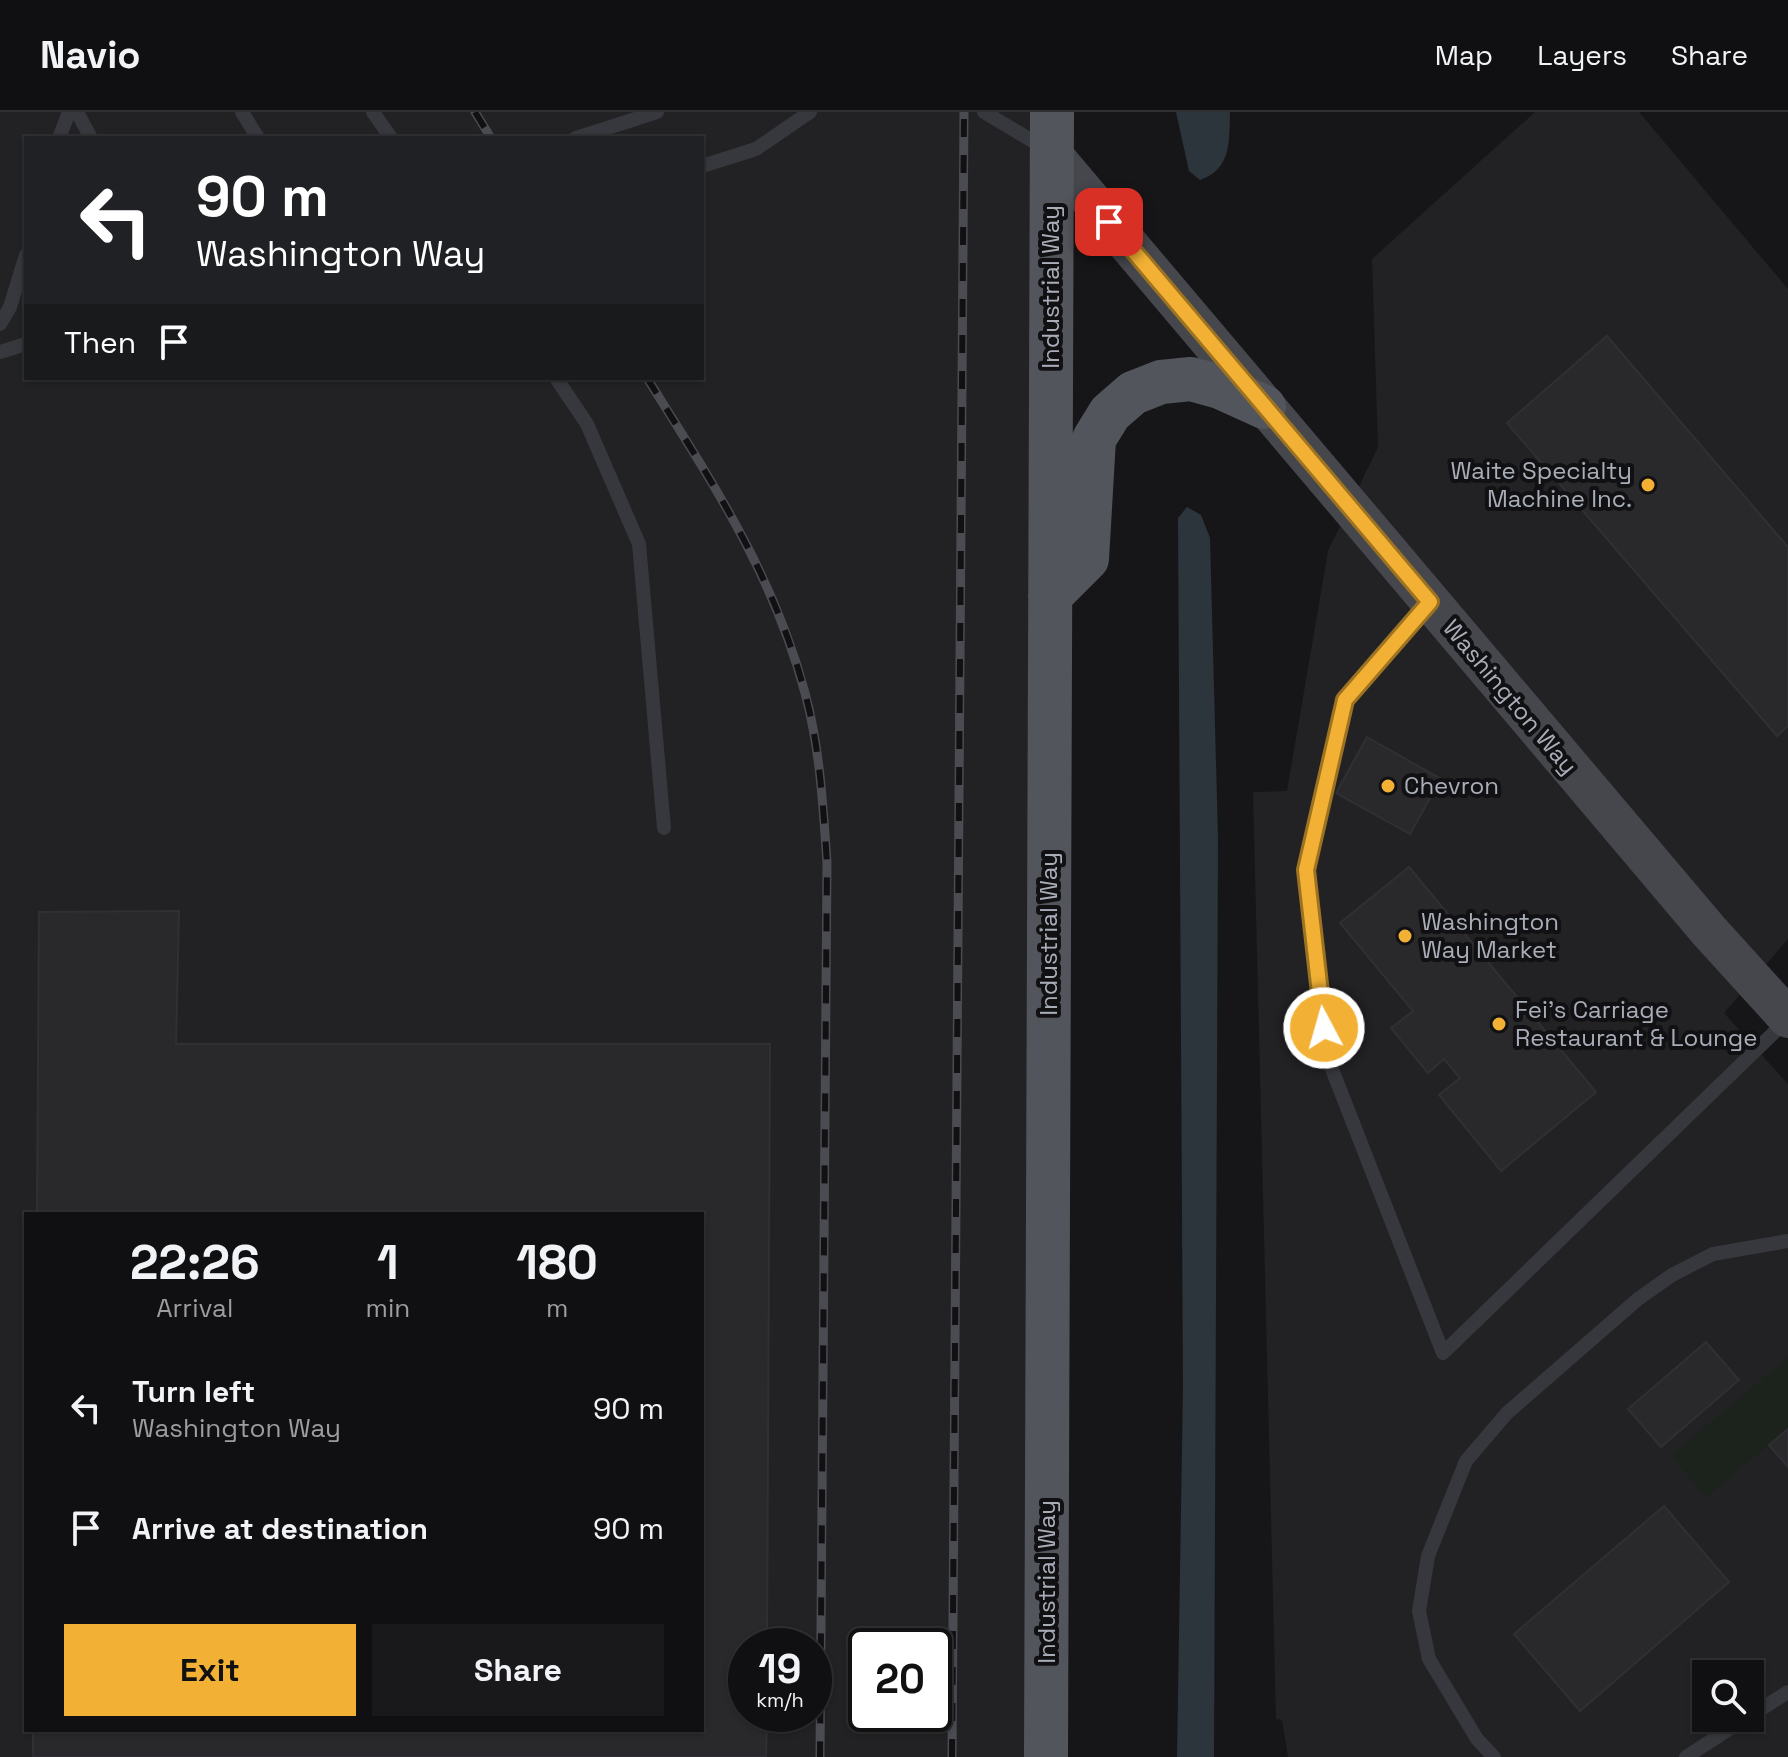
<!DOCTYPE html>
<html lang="en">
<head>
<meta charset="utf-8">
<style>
  :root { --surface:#101012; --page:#19191b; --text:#f1f3f6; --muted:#9c9d9f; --line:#303032; --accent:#f2b134 }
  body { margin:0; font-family:"Space Grotesk",sans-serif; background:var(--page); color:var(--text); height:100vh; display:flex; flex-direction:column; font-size:30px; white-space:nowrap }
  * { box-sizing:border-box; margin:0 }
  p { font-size:26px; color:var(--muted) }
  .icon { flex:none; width:44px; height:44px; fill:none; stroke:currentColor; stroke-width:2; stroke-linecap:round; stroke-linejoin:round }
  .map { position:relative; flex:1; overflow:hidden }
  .drawer { position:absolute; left:24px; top:1100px; width:680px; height:520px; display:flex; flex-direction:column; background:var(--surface); border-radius:0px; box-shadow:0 2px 6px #0004,0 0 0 2px var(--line) }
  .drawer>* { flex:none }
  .guide { position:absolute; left:24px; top:24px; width:680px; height:244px; border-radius:0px; box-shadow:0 2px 6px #0004,0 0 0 2px var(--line); background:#202124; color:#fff; overflow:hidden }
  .buttons { position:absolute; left:1692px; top:1548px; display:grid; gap:16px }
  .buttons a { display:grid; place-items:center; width:72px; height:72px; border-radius:0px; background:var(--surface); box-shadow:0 2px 6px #0004,0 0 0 2px var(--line); font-size:40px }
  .speed { position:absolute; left:728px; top:1516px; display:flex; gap:16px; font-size:40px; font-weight:700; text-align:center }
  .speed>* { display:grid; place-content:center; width:104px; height:104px; border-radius:50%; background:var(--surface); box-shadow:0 2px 6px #0004,0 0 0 2px var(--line); line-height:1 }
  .speed small { font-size:20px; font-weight:400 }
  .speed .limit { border:4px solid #111; border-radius:12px; background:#fff; color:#111 }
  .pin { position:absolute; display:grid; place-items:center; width:68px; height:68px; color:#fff; margin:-34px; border-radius:16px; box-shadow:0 4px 12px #0006 }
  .me { position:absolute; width:88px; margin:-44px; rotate:354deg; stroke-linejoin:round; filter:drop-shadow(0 0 6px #0008) }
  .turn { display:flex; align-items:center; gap:28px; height:168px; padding:0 40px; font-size:36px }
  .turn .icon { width:104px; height:104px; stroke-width:2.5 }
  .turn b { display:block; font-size:56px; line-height:68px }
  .then { display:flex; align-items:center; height:76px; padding:0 40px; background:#0003; gap:16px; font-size:30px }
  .eta { display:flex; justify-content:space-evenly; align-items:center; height:136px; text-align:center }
  .eta b { font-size:48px; font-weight:700; line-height:56px }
  .primary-button { display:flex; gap:16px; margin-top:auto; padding:16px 40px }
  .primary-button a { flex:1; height:92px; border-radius:0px; background:var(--accent); color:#111; font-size:32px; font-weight:700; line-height:92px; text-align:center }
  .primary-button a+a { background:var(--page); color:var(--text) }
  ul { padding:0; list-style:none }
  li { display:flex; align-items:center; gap:24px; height:120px; padding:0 40px }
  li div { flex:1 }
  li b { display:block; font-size:30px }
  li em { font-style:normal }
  header { display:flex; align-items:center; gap:48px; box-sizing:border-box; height:112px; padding:0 40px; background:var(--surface); border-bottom:2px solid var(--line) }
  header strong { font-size:38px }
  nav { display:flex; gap:44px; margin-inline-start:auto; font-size:28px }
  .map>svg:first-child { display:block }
  .built { fill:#222225; fill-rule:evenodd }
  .green { fill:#1c231d }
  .water { fill:#2c353c }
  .building { fill:#29292c; stroke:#303034; stroke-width:2 }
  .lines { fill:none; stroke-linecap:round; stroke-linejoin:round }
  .service { stroke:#37383d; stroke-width:14 }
  .secondary { stroke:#45474d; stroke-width:40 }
  .primary { stroke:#53555c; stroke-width:44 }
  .rail-casing { stroke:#4a4c52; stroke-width:9 }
  .rail { stroke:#111113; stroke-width:6; stroke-dasharray:18; stroke-linecap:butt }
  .route-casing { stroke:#9d7322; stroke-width:20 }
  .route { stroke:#f2b134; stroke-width:14 }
  .poi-dot { fill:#f2b134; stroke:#111113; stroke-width:3 }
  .labels { text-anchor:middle; stroke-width:8; stroke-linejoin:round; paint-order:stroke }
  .street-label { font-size:24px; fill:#a8adb8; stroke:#111113 }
  .poi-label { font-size:24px; fill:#a8adb8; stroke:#111113; text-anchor:start }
</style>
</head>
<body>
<header>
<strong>Navio</strong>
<nav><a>Map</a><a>Layers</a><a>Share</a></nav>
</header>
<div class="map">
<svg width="1788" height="1645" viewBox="0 0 1788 1645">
  <rect width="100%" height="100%" fill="#161618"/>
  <path class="built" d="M 0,0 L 1053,0 L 1046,1645 L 0,1645 ZM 26,26 L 702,26 L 702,266 L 26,266 ZM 26,1102 L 702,1102 L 702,1618 L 26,1618 ZM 746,1534 L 814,1534 L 814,1602 L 746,1602 ZM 866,1534 L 934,1534 L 934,1602 L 866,1602 Z
    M 1535,0 L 1639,0 L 1788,177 L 1788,827 L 1724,901 L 1788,972 L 1788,1645 L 1288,1645 L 1282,1608 L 1276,1607 L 1253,680 L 1287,679 L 1328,439 L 1378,335 L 1372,147 ZM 1706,1562 L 1750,1562 L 1750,1606 L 1706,1606 Z"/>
  <path class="green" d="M 1788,1245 L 1788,1317 L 1706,1385 L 1671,1344 Z"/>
  <path class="water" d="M 1176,0 L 1230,0 C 1229,29 1232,57 1200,68 L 1189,59 Z
    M 1187,395 L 1201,403 L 1210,426 L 1218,726 L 1214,1645 L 1177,1645 L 1183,1275 L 1178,406 Z"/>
  <path class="building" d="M 1607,224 L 1788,435 L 1788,614 L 1777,624 L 1507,311 Z
    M 1367,625 L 1441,667 L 1410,722 L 1336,681 Z
    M 1409,755 L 1596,980 L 1501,1059 L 1439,983 L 1460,966 L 1444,947 L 1428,961 L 1391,916 L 1413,899 L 1340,811 Z
    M 179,799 L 176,932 L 770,932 L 767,1534 L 746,1534 L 746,1602 L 767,1602 L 766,1645 L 33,1645 L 33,1618 L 702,1618 L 702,1102 L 37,1102 L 39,800 Z
    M 1706,1230 L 1739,1268 L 1661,1335 L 1628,1297 Z
    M 1788,1317 L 1788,1355 L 1769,1333 Z
    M 1664,1394 L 1729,1470 L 1580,1599 L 1514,1522 Z"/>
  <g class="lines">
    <path class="service" d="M 77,0 L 91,26
      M 242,0 L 258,26
      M 373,0 L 391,26
      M 984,0 L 1046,37
      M 59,26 L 69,0
      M 576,26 L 657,0
      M 702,54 L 756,37 L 810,0
      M 0,212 L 10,195 L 26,143
      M 0,240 L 26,232
      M 556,266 L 587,312 L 639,432 L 664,716
      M 1428,492 L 1345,588 L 1306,758 L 1328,947 L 1443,1241 L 1788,907
      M 1750,1604 L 1788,1580
      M 1494,1645 L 1477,1627 L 1429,1547 L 1419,1499 L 1428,1444 L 1466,1349 L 1507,1301 L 1638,1187 L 1672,1163 L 1713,1142 L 1788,1129
      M 1686,1645 L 1746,1606"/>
    <path class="secondary" d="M 1051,41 L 1709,819 L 1788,906"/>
    <path class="primary" d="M 1050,484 L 1087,447 L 1094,327 L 1110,301 L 1133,281 L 1161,270 L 1191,267 L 1220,275 L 1264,295
      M 1046,1645 L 1052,0"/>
    <g class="rail-casing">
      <path id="rail" d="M 475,0 L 491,26
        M 647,266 C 712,370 773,461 805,581 C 820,636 823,694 827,751 L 820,1645
        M 952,1645 L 964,0"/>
    </g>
    <use href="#rail" class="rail"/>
  </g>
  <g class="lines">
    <g class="route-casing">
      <path id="route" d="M 1109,110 L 1430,490 L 1345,588 L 1306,758 L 1324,916"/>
    </g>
    <use href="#route" class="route"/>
  </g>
  <g class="poi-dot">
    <circle cx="1648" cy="373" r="8"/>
    <circle cx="1388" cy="674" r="8"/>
    <circle cx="1405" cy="824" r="8"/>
    <circle cx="1499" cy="912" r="8"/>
  </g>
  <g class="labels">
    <g class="street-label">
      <text transform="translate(1051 175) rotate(-90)" y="8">Industrial Way</text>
      <text transform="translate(1510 585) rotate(50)" y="8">Washington Way</text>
      <text transform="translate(1049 822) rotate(-90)" y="8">Industrial Way</text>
      <text transform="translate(1047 1470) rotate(-90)" y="8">Industrial Way</text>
    </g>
    <g class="poi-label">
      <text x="1632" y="367" text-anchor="end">Waite Specialty<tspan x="1632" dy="28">Machine Inc.</tspan></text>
      <text x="1404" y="682">Chevron</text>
      <text x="1421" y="818">Washington<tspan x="1421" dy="28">Way Market</tspan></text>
      <text x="1515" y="906">Fei's Carriage<tspan x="1515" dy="28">Restaurant &amp; Lounge</tspan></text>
    </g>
  </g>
</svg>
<div class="buttons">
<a><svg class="icon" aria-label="search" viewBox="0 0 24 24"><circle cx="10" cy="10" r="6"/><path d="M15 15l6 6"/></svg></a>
</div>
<div class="speed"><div>19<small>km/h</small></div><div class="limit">20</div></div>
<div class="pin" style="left:1109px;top:110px;background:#d93025"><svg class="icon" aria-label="arrive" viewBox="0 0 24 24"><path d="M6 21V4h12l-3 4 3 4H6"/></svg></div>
<svg class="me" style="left:1324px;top:916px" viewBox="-20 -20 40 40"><circle r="17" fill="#f2b134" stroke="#fff" stroke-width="3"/><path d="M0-11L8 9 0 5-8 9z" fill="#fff"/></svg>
<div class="guide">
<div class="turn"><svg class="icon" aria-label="left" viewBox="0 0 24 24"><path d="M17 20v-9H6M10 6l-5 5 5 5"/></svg><div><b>90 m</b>Washington Way</div></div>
<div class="then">Then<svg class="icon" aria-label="arrive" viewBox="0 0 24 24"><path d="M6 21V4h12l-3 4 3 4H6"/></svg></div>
</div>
<section class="drawer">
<div class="eta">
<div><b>22:26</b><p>Arrival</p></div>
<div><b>1</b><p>min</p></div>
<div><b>180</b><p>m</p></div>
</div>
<ul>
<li><svg class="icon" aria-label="left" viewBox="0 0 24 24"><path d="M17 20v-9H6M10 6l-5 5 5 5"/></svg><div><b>Turn left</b><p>Washington Way</p></div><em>90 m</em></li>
<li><svg class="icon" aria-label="arrive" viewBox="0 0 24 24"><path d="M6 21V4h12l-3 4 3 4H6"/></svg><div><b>Arrive at destination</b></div><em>90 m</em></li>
</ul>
<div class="primary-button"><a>Exit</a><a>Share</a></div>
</section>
</div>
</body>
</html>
